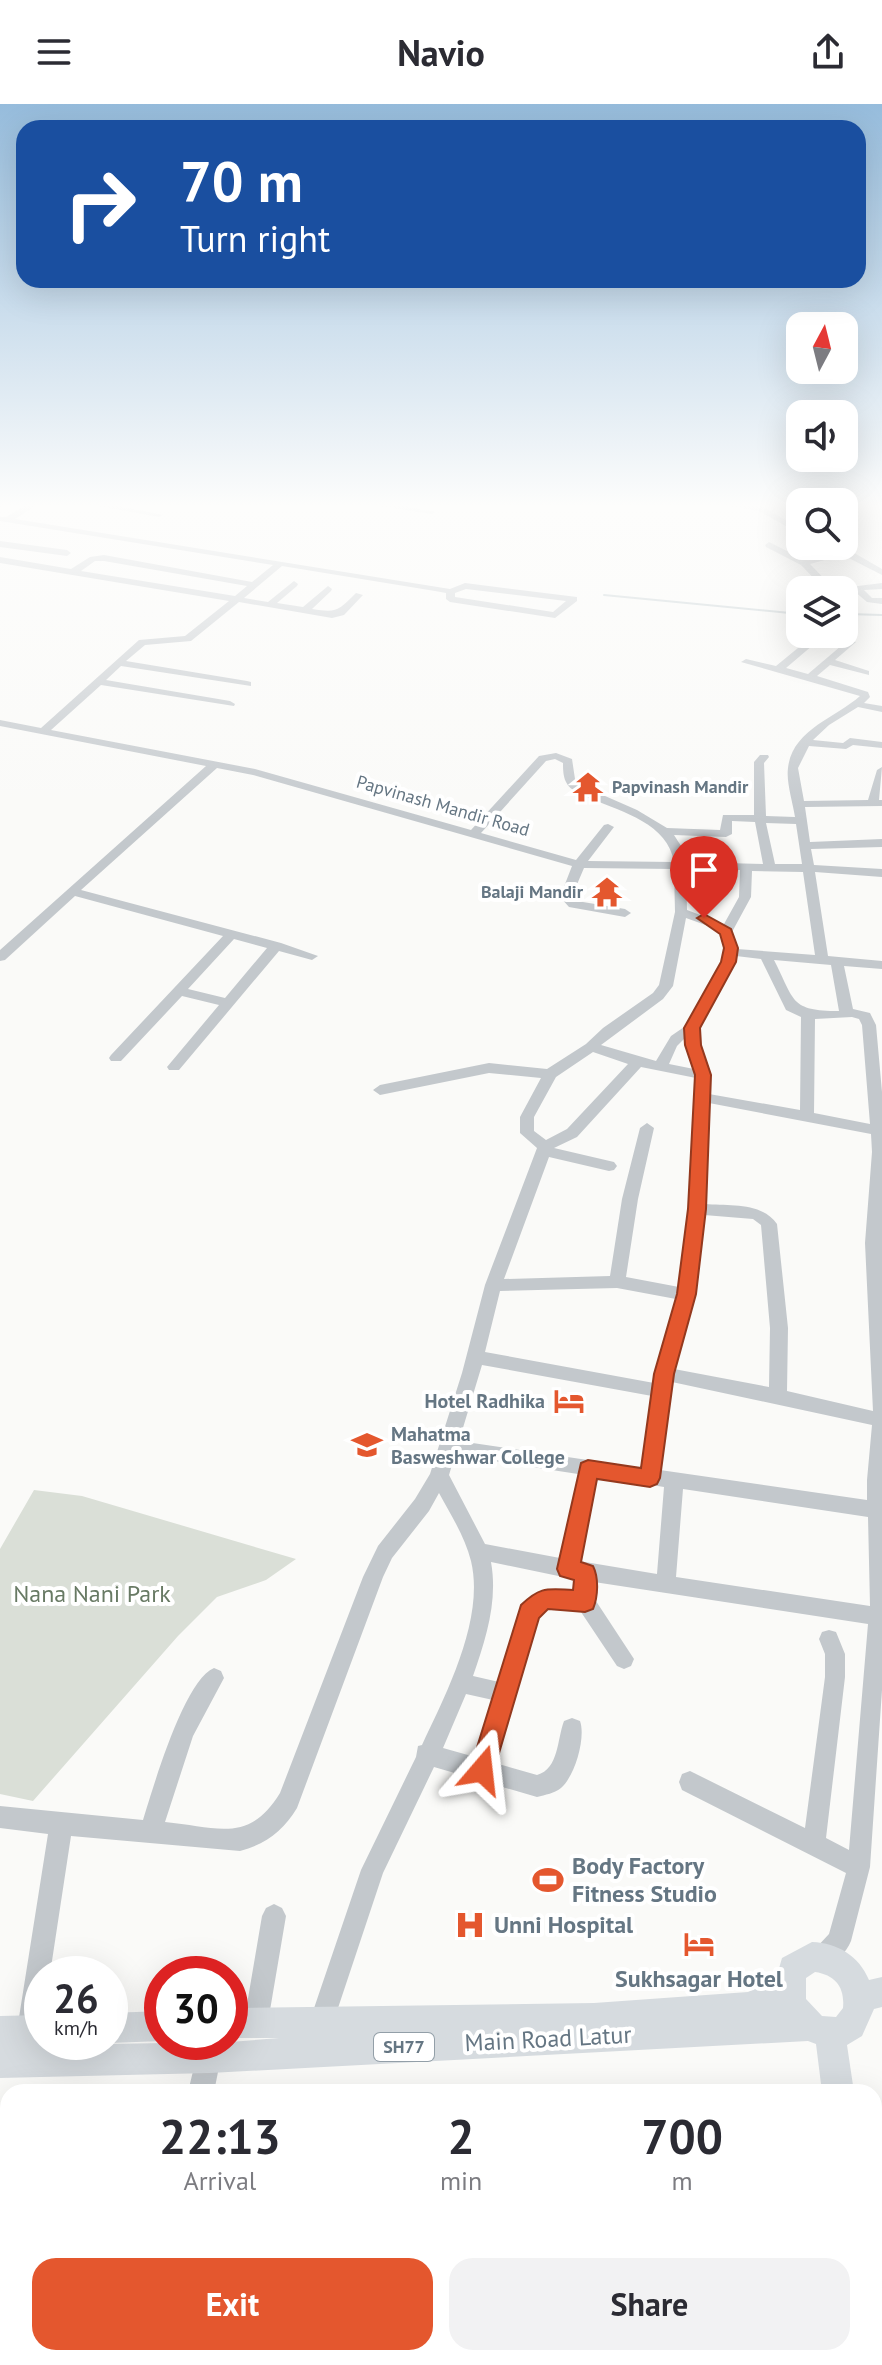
<!DOCTYPE html>
<html lang="en">
<head>
<meta charset="utf-8">
<style>
  :root { --surface:#fff; --page:#f2f2f3; --text:#2b2b33; --muted:#7c7c81; --accent:#e4572e }
  body { margin:0; font-family:"PT Sans",sans-serif; background:var(--page); color:var(--text); height:100vh; display:flex; flex-direction:column; font-size:30px; white-space:nowrap }
  * { box-sizing:border-box; margin:0 }
  p { font-size:26px; color:var(--muted) }
  .icon { flex:none; width:44px; height:44px; fill:none; stroke:currentColor; stroke-width:2; stroke-linecap:round; stroke-linejoin:round }
  .map { position:relative; flex:1; overflow:hidden }
  .sheet { position:absolute; left:0px; top:1980px; width:882px; height:282px; display:flex; flex-direction:column; background:var(--surface); border-radius:24px 24px 0 0; box-shadow:0 8px 32px #0002 }
  .sheet>* { flex:none }
  .hud { position:absolute; left:16px; top:16px; width:850px; height:168px; border-radius:24px; box-shadow:0 8px 32px #0002; background:#1a4fa0; color:#fff; overflow:hidden }
  .needle { width:52px; rotate:7deg }
  .tools { position:absolute; left:786px; top:208px; display:grid; gap:16px }
  .tools a { display:grid; place-items:center; width:72px; height:72px; border-radius:16px; background:var(--surface); box-shadow:0 8px 32px #0002; font-size:40px }
  .speed { position:absolute; left:24px; top:1852px; display:flex; gap:16px; font-size:40px; font-weight:700; text-align:center }
  .speed>* { display:grid; place-content:center; width:104px; height:104px; border-radius:50%; background:var(--surface); box-shadow:0 8px 32px #0002; line-height:1 }
  .speed small { font-size:20px; font-weight:400 }
  .speed .limit { border:12px solid #d22; background:#fff; color:#111 }
  .pin { position:absolute; display:grid; place-items:center; width:68px; height:68px; color:#fff; margin:-82px -34px; border-radius:50% 50% 50% 0; rotate:-45deg; box-shadow:0 0 8px #0007 }
  .pin .icon { rotate:45deg }
  .me { position:absolute; width:88px; margin:-44px; rotate:17deg; stroke-linejoin:round; filter:drop-shadow(0 0 6px #0008) }
  .turn { display:flex; align-items:center; gap:28px; height:168px; padding:0 32px; font-size:36px }
  .turn .icon { width:104px; height:104px; stroke-width:2.5 }
  .turn b { display:block; font-size:56px; line-height:68px }
  .eta { display:flex; justify-content:space-evenly; align-items:center; height:136px; text-align:center }
  .eta b { font-size:48px; font-weight:700; line-height:56px }
  .action { display:flex; gap:16px; margin-top:auto; padding:16px 32px }
  .action a { flex:1; height:92px; border-radius:24px; background:var(--accent); color:#fff; font-size:32px; font-weight:700; line-height:92px; text-align:center }
  .action a+a { background:var(--page); color:var(--text) }
  header { display:flex; justify-content:space-between; align-items:center; height:104px; padding:0 32px; background:var(--surface); font-size:36px; font-weight:700 }
  .map>svg:first-child { display:block }
  .green { fill:#dadfd7 }
  .lines { fill:none; stroke-linecap:round; stroke-linejoin:round }
  .stream { stroke:#bbc7cb; stroke-width:2 }
  .minor { fill:#c3c8cc; fill-rule:evenodd }
  .major { fill:#d6dbdf; fill-rule:evenodd }
  .route { fill:#e4572e; stroke:#94391e; stroke-width:2 }
  .labels { text-anchor:middle; stroke-width:8; stroke-linejoin:round; paint-order:stroke }
  .far-poi-label { font-size:18px; font-weight:bold; fill:#657683; stroke:#fff; text-anchor:start }
  .far-street-label { font-size:18px; fill:#657683; stroke:#fff }
  .shield { fill:#fff; stroke:#939fa8; stroke-width:2 }
  .shield-label { font-size:18px; font-weight:bold; fill:#657683 }
  .poi-label { font-size:20px; font-weight:bold; fill:#657683; stroke:#fff; text-anchor:end }
  .near-park-label { font-size:24px; fill:#687a64; stroke:#fff }
  .near-poi-label { font-size:24px; font-weight:bold; fill:#657683; stroke:#fff; text-anchor:start }
  .near-street-label { font-size:24px; fill:#657683; stroke:#fff }
</style>
</head>
<body>
<header><svg class="icon" aria-label="menu" viewBox="0 0 24 24"><path d="M4 6h16M4 12h16M4 18h16"/></svg>Navio<svg class="icon" aria-label="share" viewBox="0 0 24 24"><path d="M12 15V3M7 8l5-5 5 5M5 13v7h14v-7"/></svg></header>
<div class="map">
<svg width="882" height="2261" viewBox="0 0 882 2261">
  <rect width="100%" height="100%" fill="#fafaf8"/>
  <path class="green" d="M 34,1386 L 82,1392 L 296,1455 L 266,1476 L 217,1493 L 178,1532 L 33,1697 L 0,1690 L 0,1445 Z"/>
  <g class="lines">
    <path class="stream" d="M 773,407 L 778,400
      M 604,491 L 800,510
      M 847,510 L 882,511"/>
    <path class="minor" d="M 0,400 L 7,400 L 0,404 Z
      M 28,400 L 38,400 L 15,415 L 450,485 L 465,479 L 577,493 L 577,497 L 555,514 L 450,498 L 446,495 L 446,489 L 435,487 L 282,462 L 244,494 L 268,498 L 294,477 L 298,480 L 297,482 L 277,499 L 303,503 L 328,482 L 332,485 L 331,487 L 312,505 C 337,509 338,507 356,489 L 363,491 L 344,511 L 332,514 L 239,498 L 191,537 L 145,541 L 126,557 L 247,577 L 251,578 L 251,582 L 121,562 L 106,576 L 230,597 L 235,600 L 234,602 L 101,581 L 51,626 L 255,665 L 471,726 L 539,652 L 556,649 L 572,655 L 575,675 L 580,681 L 637,706 L 667,724 L 720,726 L 723,711 L 754,711 L 754,658 L 760,651 L 768,651 L 769,653 L 764,659 L 766,712 L 795,713 C 793,699 786,678 788,664 C 792,626 835,614 860,592 L 741,558 L 746,555 L 776,562 L 815,530 L 826,530 L 786,564 L 808,570 L 848,536 L 856,538 L 835,556 L 869,567 L 869,571 L 830,561 L 817,572 L 868,588 L 870,593 L 864,599 L 882,602 L 882,608 L 858,603 L 829,621 L 813,636 L 843,639 L 850,634 L 882,638 L 882,644 L 853,641 L 846,645 L 809,642 L 798,664 L 804,697 L 868,696 L 877,666 L 882,663 L 879,696 L 882,696 L 882,702 L 805,703 L 810,738 L 882,735 L 882,743 L 811,745 L 814,761 L 882,765 L 882,773 L 815,768 L 828,852 L 882,857 L 882,865 L 844,862 L 853,905 L 870,909 L 876,921 L 882,988 L 882,1586 L 870,1763 L 851,1837 C 846,1849 835,1860 823,1865 L 815,1861 L 811,1853 L 815,1845 L 829,1830 L 846,1769 L 682,1686 L 679,1678 L 682,1670 L 690,1667 L 805,1724 L 825,1573 L 825,1550 L 819,1535 L 822,1528 L 829,1526 L 836,1528 L 845,1550 L 845,1573 L 826,1734 L 849,1746 L 868,1520 L 568,1474 L 491,1458 C 498,1497 486,1535 473,1572 L 499,1578 L 526,1496 C 546,1483 570,1482 592,1491 L 634,1555 L 631,1562 L 624,1565 L 617,1562 L 579,1505 L 558,1503 L 541,1508 L 495,1659 L 537,1671 C 559,1665 557,1635 564,1617 L 572,1614 L 580,1617 C 586,1633 575,1672 561,1684 C 555,1689 545,1691 537,1693 L 434,1663 L 383,1769 L 331,1925 L 322,1928 L 313,1925 L 310,1916 L 361,1766 L 416,1653 L 418,1642 L 422,1641 C 446,1590 485,1515 471,1457 C 465,1433 451,1411 439,1389 L 429,1407 L 392,1454 L 383,1473 L 297,1704 C 283,1727 266,1740 240,1747 L 71,1732 L 50,1870 L 42,1870 L 42,1922 L 38,1935 L 29,1938 L 20,1935 L 17,1926 L 48,1730 L 0,1724 L 0,1702 L 143,1716 C 153,1684 184,1576 214,1564 L 221,1567 L 224,1574 L 193,1632 L 165,1718 C 217,1723 249,1740 280,1689 L 363,1473 L 378,1442 L 415,1395 L 430,1370 L 462,1269 L 485,1181 L 537,1044 L 520,1029 L 520,1013 L 541,974 L 489,969 L 380,991 L 373,986 L 380,981 L 489,959 L 547,965 L 586,940 L 603,924 L 653,889 L 659,881 L 675,808 L 674,765 L 584,764 L 572,792 L 577,797 L 625,805 L 631,809 L 625,813 L 569,803 L 560,793 L 572,762 L 253,671 L 217,664 L 81,786 L 281,839 L 318,852 L 312,856 L 279,847 L 179,966 L 169,966 L 167,963 L 219,901 L 182,892 L 121,957 L 111,957 L 109,954 L 111,951 L 223,832 L 75,792 L 5,856 L 0,857 L 0,846 L 206,662 L 0,622 L 0,616 L 41,624 L 139,536 L 185,532 L 229,497 L 0,459 L 0,453 L 71,465 L 90,453 L 104,451 L 252,478 L 273,461 L 0,417 L 0,413 L 6,413 ZM 95,457 L 104,457 L 247,482 L 235,492 L 81,467 ZM 466,485 L 566,497 L 553,508 L 455,493 L 455,489 ZM 555,655 L 563,659 C 563,664 563,672 566,678 C 570,687 583,691 592,695 C 623,708 668,720 674,758 L 588,757 L 614,723 L 608,720 L 604,721 L 576,756 L 481,729 L 546,657 ZM 732,717 L 755,718 L 763,760 L 686,758 L 683,745 L 674,731 L 726,733 L 732,730 ZM 766,719 L 796,720 L 802,760 L 775,760 ZM 686,765 L 740,766 L 739,793 L 724,820 L 687,806 ZM 752,767 L 803,768 L 815,851 L 737,845 L 732,828 L 751,793 ZM 686,814 L 711,823 L 720,830 L 725,844 L 723,858 L 687,921 L 671,932 L 656,957 L 601,941 L 663,895 L 673,882 ZM 234,835 L 267,844 L 225,894 L 188,885 ZM 736,852 L 761,855 L 786,906 L 801,913 L 800,1006 L 709,990 L 710,971 L 700,941 L 699,924 ZM 774,856 L 831,861 L 839,907 C 790,907 795,897 774,856 ZM 852,913 L 859,915 L 862,921 L 870,1020 L 814,1009 L 815,915 ZM 685,934 L 694,965 L 669,960 L 677,942 ZM 593,948 L 628,960 L 567,1025 L 546,1036 L 534,1027 L 534,1013 L 556,973 ZM 641,963 L 696,974 L 689,1105 L 679,1183 L 626,1173 L 638,1095 L 654,1024 L 647,1019 L 640,1024 L 622,1095 L 610,1172 L 504,1175 L 549,1053 L 609,1067 L 614,1066 L 617,1062 L 614,1058 L 554,1044 L 577,1033 ZM 709,999 L 871,1030 L 872,1048 L 865,1139 L 873,1307 L 787,1287 L 788,1224 L 777,1120 C 762,1098 729,1102 705,1100 ZM 704,1111 L 753,1115 L 761,1121 L 770,1224 L 769,1283 L 674,1265 L 694,1190 ZM 617,1184 L 676,1195 L 654,1279 L 485,1248 L 500,1187 ZM 482,1261 L 652,1292 L 642,1364 L 459,1337 ZM 672,1278 L 872,1321 L 867,1376 L 867,1396 L 660,1366 ZM 455,1351 L 578,1370 L 560,1454 L 485,1440 L 449,1371 ZM 596,1372 L 664,1383 L 657,1470 L 579,1457 ZM 683,1385 L 868,1413 L 870,1502 L 676,1473 ZM 466,1590 L 493,1596 L 475,1653 L 443,1644 Z
      M 88,400 L 108,400 L 163,411 L 159,413 Z
      M 367,400 L 391,400 L 436,408 L 432,410 Z
      M 720,400 L 759,400 L 800,425 L 800,430 L 759,407 Z
      M 0,437 L 67,446 L 71,449 L 67,452 L 0,443 Z
      M 769,438 L 805,456 L 836,448 L 827,442 L 849,446 L 882,465 L 882,471 L 843,451 L 810,460 L 834,485 L 882,479 L 882,485 L 864,486 L 872,494 L 882,494 L 882,500 L 867,498 L 854,487 L 825,486 L 801,461 L 766,443 L 765,441 Z
      M 274,1800 L 282,1804 L 286,1812 L 268,1918 L 265,1927 L 256,1930 L 247,1927 L 244,1918 L 262,1812 L 266,1804 Z
      M 200,1938 L 224,1938 L 214,1988 L 188,1988 Z
      M 104,2254 L 132,2254 L 129,2261 L 101,2261 Z"/>
    <path class="major" d="M 812,1838 C 838,1839 859,1852 869,1876 L 882,1873 L 882,1903 L 874,1905 L 862,1932 L 847,1941 L 854,1988 L 822,1988 L 816,1940 L 808,1937 L 210,1969 L 0,1974 L 0,1912 L 42,1911 L 42,1938 L 50,1938 L 42,1941 L 230,1938 L 279,1934 L 230,1934 L 230,1904 L 594,1899 L 748,1888 L 776,1875 L 782,1854 ZM 815,1868 C 836,1871 845,1884 843,1904 L 836,1913 L 822,1912 L 806,1895 L 806,1874 Z
      M 162,1907 L 162,1937 L 110,1939 L 106,1938 L 110,1938 L 110,1909 Z
      M 874,2144 L 882,2147 L 882,2204 L 874,2201 Z"/>
  </g>
  <linearGradient id="sky" x2="0" y2="1"><stop stop-color="#96bcdc"/><stop offset="0.56" stop-color="#fdfdfc"/><stop offset="1" stop-color="#fdfdfc" stop-opacity="0"/></linearGradient>
  <rect width="882" height="717" fill="url(#sky)"/>
  <path class="route" d="M 704,810 L 731,825 L 738,844 L 736,858 L 700,924 L 701,941 L 711,971 L 706,1105 L 696,1190 L 674,1270 L 660,1374 L 657,1380 L 650,1383 L 597,1375 L 581,1458 L 593,1462 C 599,1474 598,1493 593,1505 L 585,1508 L 548,1505 L 539,1514 L 494,1666 L 491,1675 L 482,1678 L 473,1675 L 470,1666 L 521,1501 C 541,1482 547,1485 573,1486 L 574,1476 L 560,1472 L 557,1465 L 581,1359 L 588,1356 L 641,1364 L 654,1270 L 677,1190 L 688,1105 L 695,971 L 685,941 L 684,924 L 721,858 L 724,844 L 720,830 L 697,814 Z"/>
  <defs>
    <g id="temple-bare" transform="scale(2.4)"><path d="M0-6L5-2H3V0L6.5 2.5H4V6H1.5V3h-3V6H-4V2.5H-6.5L-3 0V-2H-5Z" fill="#e4572e" stroke="#fff" stroke-width="2.5" paint-order="stroke"/></g>
    <g id="hotel-bare" transform="scale(2.4)"><path d="M-6-4.5h1.5V1H6V5H4.5V3h-9V5H-6ZM-4 0a1.8 1.8 0 1 1 3.6 0ZM.5 0V-2.5h3Q6-2.5 6 0Z" fill="#e4572e" stroke="#fff" stroke-width="2.5" paint-order="stroke"/></g>
    <g id="university-bare" transform="scale(2.4)"><path d="M0-5L7-2L0 1L-7-2ZM-4 1L0 2.5L4 1V4Q0 6-4 4Z" fill="#e4572e" stroke="#fff" stroke-width="2.5" paint-order="stroke"/></g>
    <g id="stadium-bare" transform="scale(2.4)"><path d="M0-5a6.5 5 0 1 0 0 10a6.5 5 0 1 0 0-10ZM-3.5-1.8h7v3.6h-7Z" fill="#e4572e" stroke="#fff" stroke-width="2.5" paint-order="stroke"/></g>
    <g id="hospital-bare" transform="scale(2.4)"><path d="M-5-5h3v3.5h4V-5h3V5h-3V1.5h-4V5h-3Z" fill="#e4572e" stroke="#fff" stroke-width="2.5" paint-order="stroke"/></g>
  </defs>
  <g fill-rule="evenodd">
    <use href="#temple-bare" x="588" y="683"/>
    <use href="#temple-bare" x="607" y="788"/>
    <use href="#hotel-bare" x="569" y="1297"/>
    <use href="#university-bare" x="367" y="1341"/>
    <use href="#stadium-bare" x="548" y="1776"/>
    <use href="#hospital-bare" x="470" y="1821"/>
    <use href="#hotel-bare" x="699" y="1840"/>
  </g>
  <g class="labels">
    <g class="far-poi-label">
      <text x="612" y="689">Papvinash Mandir</text>
      <text x="583" y="794" text-anchor="end">Balaji Mandir</text>
    </g>
    <g class="far-street-label">
      <text transform="translate(443 702) rotate(16)" y="6">Papvinash Mandir Road</text>
    </g>
    <rect class="shield" x="374" y="1929" width="60" height="28" rx="6"/>
    <g class="shield-label">
      <text x="404" y="1949">SH77</text>
    </g>
    <g class="poi-label">
      <text x="545" y="1304">Hotel Radhika</text>
      <text x="391" y="1337" text-anchor="start">Mahatma<tspan x="391" dy="23">Basweshwar College</tspan></text>
    </g>
    <g class="near-park-label">
      <text x="92" y="1498">Nana Nani Park</text>
    </g>
    <g class="near-poi-label">
      <text x="572" y="1770">Body Factory<tspan x="572" dy="28">Fitness Studio</tspan></text>
      <text x="494" y="1829">Unni Hospital</text>
      <text x="699" y="1883" text-anchor="middle">Sukhsagar Hotel</text>
    </g>
    <g class="near-street-label">
      <text transform="translate(548 1935) rotate(-3)" y="8">Main Road Latur</text>
    </g>
  </g>
</svg>
<div class="tools">
<a><svg class="needle" viewBox="-14 -14 28 28"><path d="M0-13l5 13h-10z" fill="#e53935"/><path d="M0 13l5-13h-10z" fill="#7c7c81"/></svg></a>
<a><svg class="icon" aria-label="sound" viewBox="0 0 24 24"><path d="M4 9h4l5-4v14l-5-4H4zM17 9q2 3 0 6"/></svg></a>
<a><svg class="icon" aria-label="search" viewBox="0 0 24 24"><circle cx="10" cy="10" r="6"/><path d="M15 15l6 6"/></svg></a>
<a><svg class="icon" aria-label="layers" viewBox="0 0 24 24"><path d="M12 4l9 5-9 5-9-5zM3 14l9 5 9-5"/></svg></a>
</div>
<div class="speed"><div>26<small>km/h</small></div><div class="limit">30</div></div>
<div class="pin" style="left:704px;top:814px;background:#d93025"><svg class="icon" aria-label="arrive" viewBox="0 0 24 24"><path d="M6 21V4h12l-3 4 3 4H6"/></svg></div>
<svg class="me" style="left:482px;top:1666px" viewBox="-20 -20 40 40"><path d="M0-17L14 15 0 8-14 15z" fill="#e4572e" stroke="#fff" stroke-width="4"/></svg>
<div class="hud">
<div class="turn"><svg class="icon" aria-label="right" viewBox="0 0 24 24"><path d="M7 20v-9h11M14 6l5 5-5 5"/></svg><div><b>70 m</b>Turn right</div></div>
</div>
<section class="sheet">
<div class="eta">
<div><b>22:13</b><p>Arrival</p></div>
<div><b>2</b><p>min</p></div>
<div><b>700</b><p>m</p></div>
</div>
<div class="action"><a>Exit</a><a>Share</a></div>
</section>
</div>
</body>
</html>
